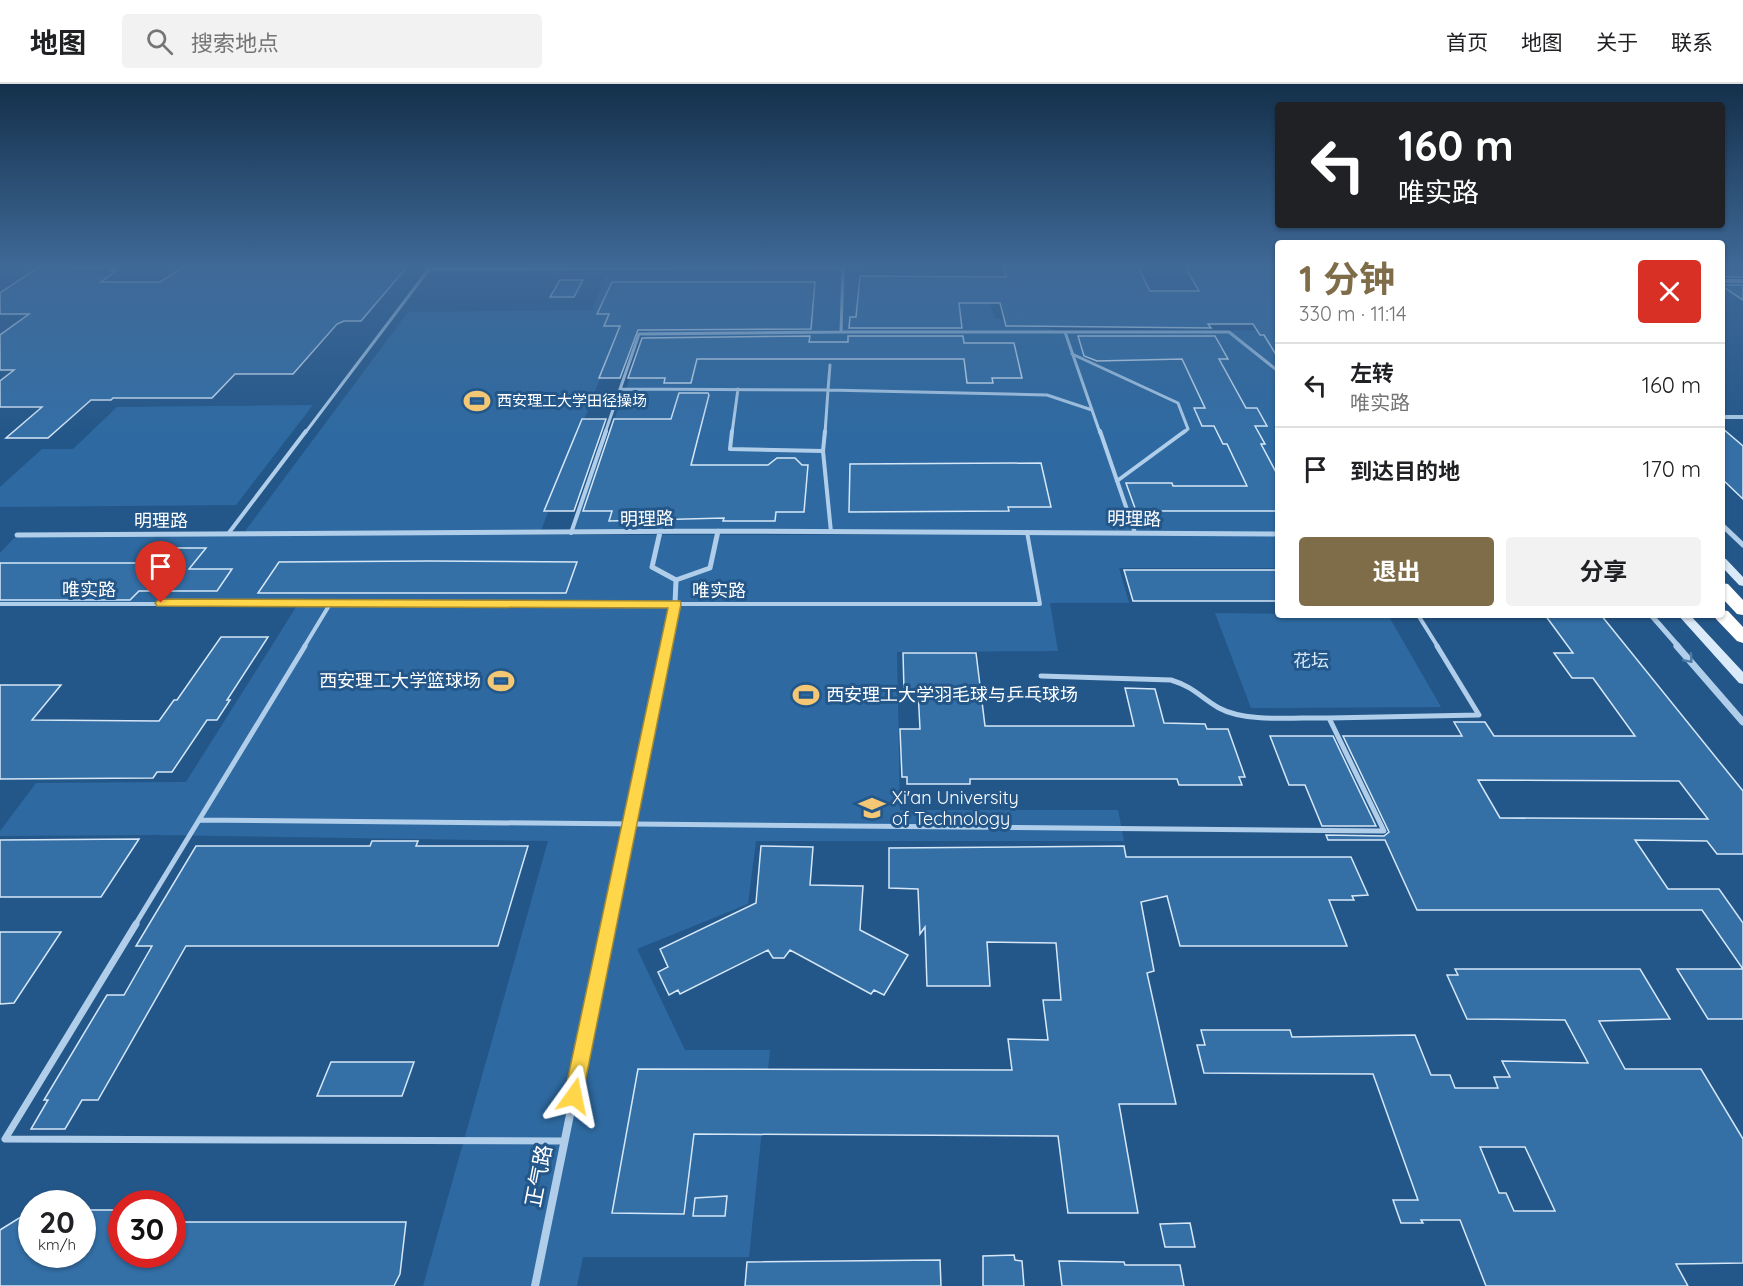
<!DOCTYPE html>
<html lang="zh">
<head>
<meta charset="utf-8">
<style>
  :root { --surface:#fff; --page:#f2f2f2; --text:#202124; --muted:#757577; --line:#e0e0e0; --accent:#7f6c48 }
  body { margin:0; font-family:Quicksand,"Noto Sans SC",sans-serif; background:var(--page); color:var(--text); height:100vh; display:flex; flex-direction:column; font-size:22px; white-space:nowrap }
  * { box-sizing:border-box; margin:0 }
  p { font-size:20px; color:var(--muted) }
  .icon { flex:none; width:33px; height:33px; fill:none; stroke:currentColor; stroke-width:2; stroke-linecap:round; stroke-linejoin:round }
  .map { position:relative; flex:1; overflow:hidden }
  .side { position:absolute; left:1275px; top:156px; width:450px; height:378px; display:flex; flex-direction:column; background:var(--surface); border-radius:6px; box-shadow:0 2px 4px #0004 }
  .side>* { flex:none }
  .hud { position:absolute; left:1275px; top:18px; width:450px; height:126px; border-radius:6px; box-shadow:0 2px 4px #0004; background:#202124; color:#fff; overflow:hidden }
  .speed { position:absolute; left:18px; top:1106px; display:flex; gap:12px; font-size:30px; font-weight:700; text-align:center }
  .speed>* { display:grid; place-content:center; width:78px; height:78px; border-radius:50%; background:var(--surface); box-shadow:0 2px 4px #0004; line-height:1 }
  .speed small { font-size:15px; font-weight:400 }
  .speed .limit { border:9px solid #d22; background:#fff; color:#111 }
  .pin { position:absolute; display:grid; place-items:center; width:51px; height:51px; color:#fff; margin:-62px -26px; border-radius:50% 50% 50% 0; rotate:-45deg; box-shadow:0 0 6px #0007 }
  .pin .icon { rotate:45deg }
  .me { position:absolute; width:66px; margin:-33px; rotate:12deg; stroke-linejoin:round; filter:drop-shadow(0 0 4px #0008) }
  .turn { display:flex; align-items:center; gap:21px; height:126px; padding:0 24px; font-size:27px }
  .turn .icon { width:78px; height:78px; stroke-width:2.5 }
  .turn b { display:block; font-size:42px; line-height:51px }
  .round { display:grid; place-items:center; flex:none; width:63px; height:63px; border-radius:6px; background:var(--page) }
  .summary { display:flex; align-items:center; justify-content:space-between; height:102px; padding:0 24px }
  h1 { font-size:36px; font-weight:700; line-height:45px; color:var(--accent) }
  .action { display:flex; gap:12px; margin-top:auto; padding:12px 24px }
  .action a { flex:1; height:69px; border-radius:6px; background:var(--accent); color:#fff; font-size:24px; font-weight:700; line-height:69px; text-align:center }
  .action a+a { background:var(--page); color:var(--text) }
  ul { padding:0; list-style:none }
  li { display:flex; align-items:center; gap:18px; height:84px; padding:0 24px; border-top:2px solid var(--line) }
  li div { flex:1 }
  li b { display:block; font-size:22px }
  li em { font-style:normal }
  header { display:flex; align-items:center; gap:36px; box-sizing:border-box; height:84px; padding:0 30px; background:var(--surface); border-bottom:2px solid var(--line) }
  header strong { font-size:28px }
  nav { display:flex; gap:33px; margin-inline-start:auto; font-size:21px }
  .search { width:420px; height:54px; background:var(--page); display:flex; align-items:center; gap:15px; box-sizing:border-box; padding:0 21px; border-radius:6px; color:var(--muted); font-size:22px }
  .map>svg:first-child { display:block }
  .green { fill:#2e6aa1 }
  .building { fill:#346fa6; stroke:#d5e7f7; stroke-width:1.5; fill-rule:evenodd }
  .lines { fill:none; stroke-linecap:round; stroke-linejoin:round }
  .lane-far3 { stroke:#b0ceea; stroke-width:3 }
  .lane-far2 { stroke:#b0ceea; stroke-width:4 }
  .lane-far1 { stroke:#b0ceea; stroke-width:5 }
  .lane { stroke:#b0ceea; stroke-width:7 }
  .street-far3 { stroke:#b0ceea; stroke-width:4 }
  .street-far2 { stroke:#b0ceea; stroke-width:5 }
  .street-far1 { stroke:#b0ceea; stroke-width:7 }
  .street { stroke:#b0ceea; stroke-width:8 }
  .secondary { fill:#dbeaf8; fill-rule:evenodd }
  .highway { fill:#fff; fill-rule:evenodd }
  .oneway { stroke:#4e7ba6 }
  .route { fill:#ffd54a; stroke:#a68a30; stroke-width:1.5 }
  .labels { text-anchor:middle; stroke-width:6; stroke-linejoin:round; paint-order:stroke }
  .far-poi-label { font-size:15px; fill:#fff; stroke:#245789; text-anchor:start }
  .street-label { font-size:18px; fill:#fff; stroke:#245789 }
  .park-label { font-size:18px; fill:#d5e7f7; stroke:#245789 }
  .poi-label { font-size:18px; fill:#fff; stroke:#245789; text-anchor:start }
  .near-street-label { font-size:21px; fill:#fff; stroke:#245789 }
</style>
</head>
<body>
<header>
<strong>地图</strong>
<div class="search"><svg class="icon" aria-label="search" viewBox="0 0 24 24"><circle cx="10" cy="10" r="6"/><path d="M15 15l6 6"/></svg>搜索地点</div>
<nav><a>首页</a><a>地图</a><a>关于</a><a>联系</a></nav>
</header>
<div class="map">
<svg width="1743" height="1202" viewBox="0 0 1743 1202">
  <rect width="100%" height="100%" fill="#245789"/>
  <path class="green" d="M 430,183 L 850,183 L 857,185 L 856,233 L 985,208 L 995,234 L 1065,248 L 1278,246 L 1278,484 L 1119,484 L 1129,519 L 1050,519 L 1058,567 L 897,568 L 900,726 L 1118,726 L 1124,757 L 756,757 L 748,820 L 637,865 L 685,966 L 770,966 L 749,1173 L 583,1173 L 577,1202 L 423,1202 L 548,757 L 159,751 L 0,752 L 0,747 L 36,699 L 186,698 L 298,520 L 0,520 L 0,469 L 17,451 L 1087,451 L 571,449 L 653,233 L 624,233 L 540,449 L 243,450 L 408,228 L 592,226 L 604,193 L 425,190 Z
    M 313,321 L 236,421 L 0,423 L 0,403 L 42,365 L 73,365 L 117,323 Z
    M 1215,529 L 1388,531 L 1441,623 L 1251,624 Z"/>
  <path class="building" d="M 39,183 L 115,184 L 111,187 L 116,187 L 101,198 L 160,198 L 184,183 L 407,183 L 361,237 L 344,237 L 337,240 L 293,290 L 235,290 L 212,314 L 113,314 L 111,316 L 91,316 L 48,354 L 6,354 L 42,323 L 0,323 L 0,297 L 14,286 L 0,286 L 0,251 L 29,230 L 0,230 L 0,209 Z
    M 1004,183 L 1138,183 L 1150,207 L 1199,207 L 1185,183 L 1278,183 L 1278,274 L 1264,251 L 1260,251 L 1253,240 L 1208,240 L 1211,244 L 1006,242 L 1000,219 L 959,219 L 962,244 L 849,244 L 850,233 L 856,233 L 860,192 L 1006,193 Z
    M 1722,183 L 1743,183 L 1743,193 L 1722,193 Z
    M 560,196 L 583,196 L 574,213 L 550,213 Z
    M 612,198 L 815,198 L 811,245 L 638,246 L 620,294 L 599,294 L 620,242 L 604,242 L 609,230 L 597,230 Z
    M 1722,201 L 1743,201 L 1743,216 L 1722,202 Z
    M 810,252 L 809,258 L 848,258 L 848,252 L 963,252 L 964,259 L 1014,259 L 1022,294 L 992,294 L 993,299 L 967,299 L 964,275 L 697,275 L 691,299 L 664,299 L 665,294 L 628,294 L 642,254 Z
    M 1078,252 L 1215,252 L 1228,275 L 1219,275 L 1246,324 L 1257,324 L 1267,342 L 1255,342 L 1265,360 L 1261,360 L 1278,392 L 1278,427 L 1136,427 L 1126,399 L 1172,399 L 1173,402 L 1247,402 L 1227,360 L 1223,360 L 1214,342 L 1202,342 L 1194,324 L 1205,324 L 1182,275 L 1097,277 L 1084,272 Z
    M 679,309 L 708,309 L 709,311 L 691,381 L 768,381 L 777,374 L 795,374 L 802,381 L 808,381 L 804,428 L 776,428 L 775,437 L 723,437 L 724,434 L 609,437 L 612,427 L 583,427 L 614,335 L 671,335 Z
    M 582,335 L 606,335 L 574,427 L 544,427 Z
    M 1722,344 L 1743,362 L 1743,415 L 1722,395 Z
    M 1041,379 L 1051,423 L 1008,423 L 1009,427 L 849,428 L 850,380 Z
    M 158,464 L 206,464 L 189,485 L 232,485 L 217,507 L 139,507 L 130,516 L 0,516 L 0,479 L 146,479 Z
    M 279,478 L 430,477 L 577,478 L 566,509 L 258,509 Z
    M 1124,486 L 1278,486 L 1278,517 L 1133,517 Z
    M 1545,531 L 1601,531 L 1743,707 L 1743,770 L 1717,770 L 1707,757 L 1635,756 L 1668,805 L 1719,805 L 1743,839 L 1743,935 L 1708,935 L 1677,885 L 1743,885 L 1702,826 L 1417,826 L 1385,756 L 1328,756 L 1326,751 L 1384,752 L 1389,748 L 1343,652 L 1462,652 L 1454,638 L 1485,638 L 1494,652 L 1635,652 L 1593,594 L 1572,594 L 1554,569 L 1573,569 ZM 1478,696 L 1679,697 L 1708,735 L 1500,734 Z
    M 221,553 L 268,553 L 227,616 L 230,616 L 217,636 L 207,636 L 172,688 L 157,688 L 153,694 L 0,695 L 0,601 L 61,601 L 32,636 L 159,637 L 174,616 L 177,616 Z
    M 903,569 L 976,569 L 985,642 L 1134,642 L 1125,604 L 1155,605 L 1164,639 L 1205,640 L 1207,645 L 1228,645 L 1245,693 L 1239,693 L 1242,701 L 1179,701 L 1177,695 L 970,695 L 970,700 L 907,700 L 907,693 L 902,693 L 900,645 L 920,645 L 918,606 L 904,606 Z
    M 1270,652 L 1333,652 L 1376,742 L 1322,742 L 1305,701 L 1289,701 Z
    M 139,755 L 101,813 L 0,813 L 0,756 Z
    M 372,757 L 418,757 L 416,762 L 528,762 L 498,862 L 186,862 L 98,1016 L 82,1016 L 65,1045 L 31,1045 L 48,1016 L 44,1016 L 107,911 L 124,911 L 152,862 L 136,862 L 196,762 L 370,762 Z
    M 761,762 L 813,763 L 810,801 L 863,802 L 860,846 L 908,871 L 884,911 L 874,906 L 871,910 L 790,866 L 784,874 L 773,874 L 768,866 L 680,910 L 678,906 L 669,911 L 658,888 L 668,883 L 660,865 L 756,819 Z
    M 1124,762 L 1126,773 L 1351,773 L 1368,811 L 1352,812 L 1354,816 L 1329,816 L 1347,862 L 1180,862 L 1167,812 L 1141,818 L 1154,887 L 1147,889 L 1176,1020 L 1119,1020 L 1138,1129 L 1068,1129 L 1058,1052 L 694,1050 L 684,1130 L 612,1129 L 638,985 L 1012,986 L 1008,955 L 1048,956 L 1043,916 L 1061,916 L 1056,859 L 987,858 L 990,902 L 927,902 L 925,843 L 920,850 L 918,805 L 889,804 L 889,764 Z
    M 0,848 L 61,848 L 14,919 L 0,920 Z
    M 1455,885 L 1640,885 L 1670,935 L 1599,937 L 1625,985 L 1701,985 L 1743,1055 L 1743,1179 L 1676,1180 L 1688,1202 L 1486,1202 L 1460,1136 L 1421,1136 L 1423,1139 L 1401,1139 L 1393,1116 L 1418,1116 L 1373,990 L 1204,989 L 1197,961 L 1205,961 L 1201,946 L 1290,946 L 1292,953 L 1415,951 L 1431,991 L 1450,991 L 1455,1004 L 1498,1004 L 1494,993 L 1510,993 L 1502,977 L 1588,979 L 1565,936 L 1467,935 L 1447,891 L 1458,891 ZM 1480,1063 L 1525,1063 L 1555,1127 L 1514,1127 L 1506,1109 L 1499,1109 Z
    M 331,978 L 414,978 L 402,1012 L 317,1012 Z
    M 727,1112 L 725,1132 L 693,1132 L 695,1114 Z
    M 32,1126 L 32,1170 L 82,1170 L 82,1131 L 89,1126 L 122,1126 L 122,1170 L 172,1170 L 172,1138 L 406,1138 L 400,1190 L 394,1202 L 0,1202 L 0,1146 Z
    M 1190,1139 L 1195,1163 L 1165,1163 L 1160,1140 Z
    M 1014,1171 L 1015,1176 L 1022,1177 L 1024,1202 L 983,1202 L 983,1172 Z
    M 940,1176 L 941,1202 L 745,1202 L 747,1178 Z
    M 1059,1177 L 1124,1178 L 1125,1181 L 1180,1181 L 1184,1202 L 1062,1202 Z"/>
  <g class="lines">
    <path class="lane-far3" d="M 841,248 L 1229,248 L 1278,287
      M 1065,248 L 1100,349
      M 1072,270 L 1178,319 L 1188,345 L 1183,349
      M 830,281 L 828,306 L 1047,311 L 1092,326
      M 620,305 L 828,306 L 825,349
      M 305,349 L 429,185 L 843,184 L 841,248 L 639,250 L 605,349
      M 732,349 L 738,305"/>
    <path class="lane-far2" d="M 732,347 L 730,365 L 823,367
      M 825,347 L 823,367 L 831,448
      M 1100,347 L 1135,449
      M 1117,397 L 1185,347
      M 571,449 L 606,347
      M 228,450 L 306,347
      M 0,520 L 1040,520 L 1027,448
      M 1418,531 L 1438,563
      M 304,563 L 330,520"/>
    <path class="lane-far1" d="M 1041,592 L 1171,596 C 1194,603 1200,613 1219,624 C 1246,639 1297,633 1329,634
      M 199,736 L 1384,747 L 1329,634 L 1479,631 L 1437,562
      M 135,841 L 305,562"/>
    <path class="lane" d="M 136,840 L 5,1055 L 564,1057"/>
    <path class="street-far3" d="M 1722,333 L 1743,333"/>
    <path class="street-far2" d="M 1722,441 L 1743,461
      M 660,448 L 652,483 L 676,496 L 710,484 L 718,447
      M 17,451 L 718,447 L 1278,450
      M 1651,531 L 1679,563
      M 666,563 L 675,520 L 676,496"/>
    <path class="street-far1" d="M 1677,562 L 1743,638
      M 609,841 L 666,562"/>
    <path class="street" d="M 535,1202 L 609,840"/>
    <path class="secondary" d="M 1722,195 L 1743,195 L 1743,199 L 1722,199 Z
      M 1722,474 L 1726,475 L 1743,493 L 1743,502 L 1739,501 L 1722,483 Z
      M 1678,531 L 1690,531 L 1743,588 L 1743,600 L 1739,599 Z"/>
    <path class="highway" d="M 1722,499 L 1728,500 L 1743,516 L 1743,531 L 1737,530 L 1722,514 Z
      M 1722,526 L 1728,527 L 1743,543 L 1743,559 L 1737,557 L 1716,535 L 1714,531 L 1722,531 Z"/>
  </g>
  <defs><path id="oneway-chevron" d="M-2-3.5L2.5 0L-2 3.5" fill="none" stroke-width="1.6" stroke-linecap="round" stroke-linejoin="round" transform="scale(1.5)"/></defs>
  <use class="oneway" href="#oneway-chevron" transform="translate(1689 575) rotate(49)"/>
  <linearGradient id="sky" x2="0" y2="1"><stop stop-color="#14304b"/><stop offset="0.52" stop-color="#3f6997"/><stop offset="1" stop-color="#3f6997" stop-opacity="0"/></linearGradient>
  <rect width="1743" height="351" fill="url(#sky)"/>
  <path class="route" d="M 161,515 L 680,517 L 681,520 L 581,1019 L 574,1021 L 567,1019 L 564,1012 L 668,524 L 157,522 L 155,519 L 157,517 Z"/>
  <defs>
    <g id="stadium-bare" transform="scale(2.07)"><path d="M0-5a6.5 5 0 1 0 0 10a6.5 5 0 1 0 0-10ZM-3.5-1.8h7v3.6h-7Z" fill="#f4c774" stroke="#245789" stroke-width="2.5" paint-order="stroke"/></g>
    <g id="university-bare" transform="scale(2.07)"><path d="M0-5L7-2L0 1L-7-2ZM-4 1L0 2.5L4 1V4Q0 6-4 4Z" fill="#f4c774" stroke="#245789" stroke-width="2.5" paint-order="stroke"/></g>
  </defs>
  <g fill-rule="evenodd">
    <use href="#stadium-bare" x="477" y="317"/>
    <use href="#stadium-bare" x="501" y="597"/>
    <use href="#stadium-bare" x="806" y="611"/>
    <use href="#university-bare" x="872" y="724"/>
  </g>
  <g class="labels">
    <g class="far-poi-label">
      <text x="497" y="322">西安理工大学田径操场</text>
    </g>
    <g class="street-label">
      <text transform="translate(647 435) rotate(-1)" y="6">明理路</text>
      <text transform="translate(1134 435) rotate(1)" y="6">明理路</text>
      <text x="161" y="443">明理路</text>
      <text x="89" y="512">唯实路</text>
      <text x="719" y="513">唯实路</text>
    </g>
    <g class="park-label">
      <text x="1311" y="583">花坛</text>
    </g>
    <g class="poi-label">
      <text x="481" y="603" text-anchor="end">西安理工大学篮球场</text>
      <text x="826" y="617">西安理工大学羽毛球与乒乓球场</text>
      <text x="892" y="720">Xi'an University<tspan x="892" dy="21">of Technology</tspan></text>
    </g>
    <g class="near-street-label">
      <text transform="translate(539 1092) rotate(-79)" y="7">正气路</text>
    </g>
  </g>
</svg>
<div class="speed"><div>20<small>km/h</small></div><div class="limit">30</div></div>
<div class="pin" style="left:161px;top:519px;background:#d93025"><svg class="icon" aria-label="arrive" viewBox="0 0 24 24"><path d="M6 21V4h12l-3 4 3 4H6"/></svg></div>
<svg class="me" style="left:574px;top:1012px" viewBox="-20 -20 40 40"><path d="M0-17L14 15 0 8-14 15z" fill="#ffd54a" stroke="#fff" stroke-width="4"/></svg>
<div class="hud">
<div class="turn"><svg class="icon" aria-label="left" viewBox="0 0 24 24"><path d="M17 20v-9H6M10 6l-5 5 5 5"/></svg><div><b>160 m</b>唯实路</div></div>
</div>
<section class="side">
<div class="summary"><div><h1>1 分钟</h1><p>330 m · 11:14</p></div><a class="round" style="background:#d93025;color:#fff"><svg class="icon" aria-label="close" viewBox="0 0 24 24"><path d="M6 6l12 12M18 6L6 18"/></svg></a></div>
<ul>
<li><svg class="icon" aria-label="left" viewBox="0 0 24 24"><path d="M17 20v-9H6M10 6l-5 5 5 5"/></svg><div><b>左转</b><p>唯实路</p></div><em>160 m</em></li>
<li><svg class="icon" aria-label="arrive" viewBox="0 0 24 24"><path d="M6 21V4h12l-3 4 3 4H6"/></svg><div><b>到达目的地</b></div><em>170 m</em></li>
</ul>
<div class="action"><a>退出</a><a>分享</a></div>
</section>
</div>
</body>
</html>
